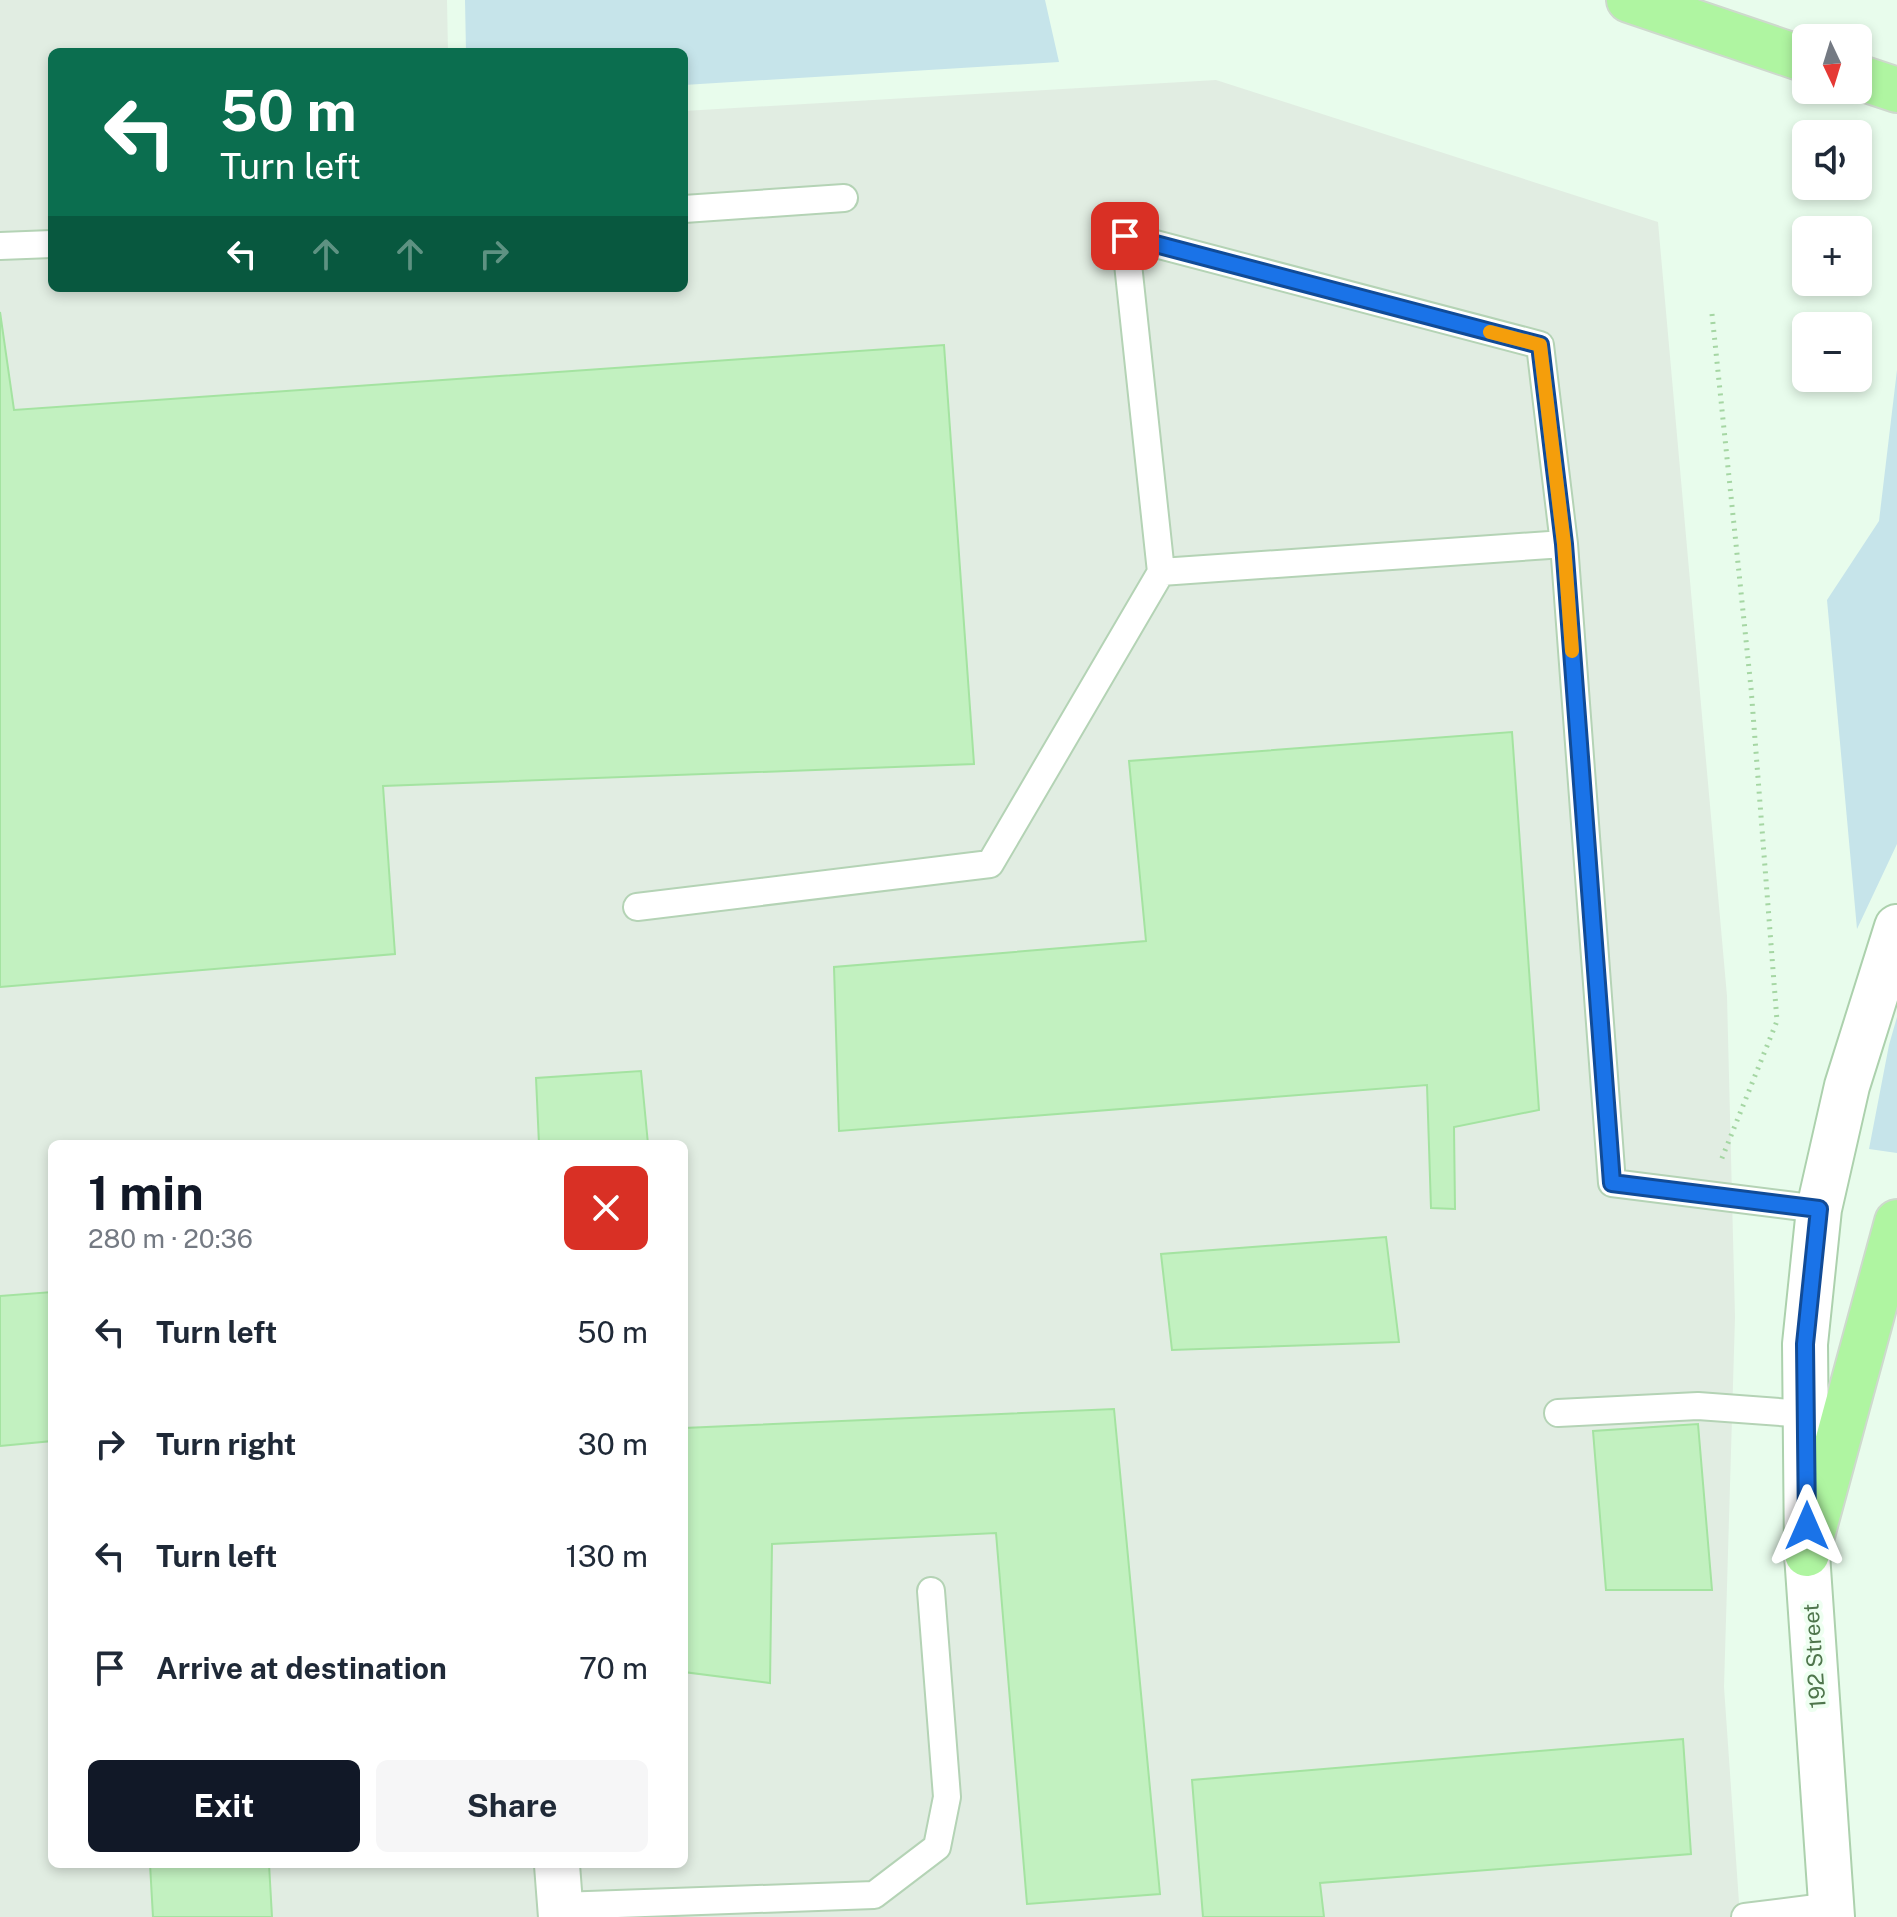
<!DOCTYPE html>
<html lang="en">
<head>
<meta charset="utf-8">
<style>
  :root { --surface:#fff; --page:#f6f6f7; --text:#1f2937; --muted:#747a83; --accent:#111827 }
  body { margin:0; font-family:"Public Sans",sans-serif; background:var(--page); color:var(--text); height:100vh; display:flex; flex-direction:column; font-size:30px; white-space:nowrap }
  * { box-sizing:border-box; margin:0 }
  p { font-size:26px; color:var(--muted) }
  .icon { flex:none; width:44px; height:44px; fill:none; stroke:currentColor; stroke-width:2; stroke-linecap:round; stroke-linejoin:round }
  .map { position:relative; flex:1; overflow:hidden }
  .drawer { position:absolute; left:48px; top:1140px; width:640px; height:728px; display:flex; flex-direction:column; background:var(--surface); border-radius:12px; box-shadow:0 4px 12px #0003 }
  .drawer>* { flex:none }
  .guide { position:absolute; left:48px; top:48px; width:640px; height:244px; border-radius:12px; box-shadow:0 4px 12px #0003; background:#0b6e4f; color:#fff; overflow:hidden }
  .needle { width:52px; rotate:176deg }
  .fabs { position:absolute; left:1792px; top:24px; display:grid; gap:16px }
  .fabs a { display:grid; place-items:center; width:80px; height:80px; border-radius:12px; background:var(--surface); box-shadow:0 4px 12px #0003; font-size:40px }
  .pin { position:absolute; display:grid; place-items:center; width:68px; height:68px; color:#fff; margin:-34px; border-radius:16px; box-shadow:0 4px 12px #0006 }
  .me { position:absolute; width:88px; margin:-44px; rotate:0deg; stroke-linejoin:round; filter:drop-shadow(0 0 6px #0008) }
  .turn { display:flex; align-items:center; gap:28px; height:168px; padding:0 40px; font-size:36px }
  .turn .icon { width:104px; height:104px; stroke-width:2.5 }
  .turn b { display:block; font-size:56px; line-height:68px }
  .lanes { display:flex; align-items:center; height:76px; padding:0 40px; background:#0003; justify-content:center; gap:40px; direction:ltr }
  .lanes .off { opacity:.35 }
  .round { display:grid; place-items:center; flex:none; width:84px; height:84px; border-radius:12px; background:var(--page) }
  .headline { display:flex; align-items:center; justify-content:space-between; height:136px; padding:0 40px }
  h1 { font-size:48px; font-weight:700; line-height:60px; color:var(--accent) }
  .cta { display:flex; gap:16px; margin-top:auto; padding:16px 40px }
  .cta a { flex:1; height:92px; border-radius:12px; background:var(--accent); color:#fff; font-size:32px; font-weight:700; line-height:92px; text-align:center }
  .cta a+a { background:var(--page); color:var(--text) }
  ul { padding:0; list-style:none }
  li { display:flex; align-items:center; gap:24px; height:112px; padding:0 40px }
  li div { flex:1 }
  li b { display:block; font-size:30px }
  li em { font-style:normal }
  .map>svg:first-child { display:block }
  .industrial { fill:#e1ede2; fill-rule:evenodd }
  .green { fill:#c6e4ea }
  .building { fill:#c2f1c0; stroke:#a4e3a1; stroke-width:2 }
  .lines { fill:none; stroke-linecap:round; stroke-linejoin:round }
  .lane-casing { stroke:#b4d3b5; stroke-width:30 }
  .street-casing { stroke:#b4d3b5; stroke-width:48 }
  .secondary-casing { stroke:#acd1ad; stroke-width:48 }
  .highway-casing { stroke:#ced9cd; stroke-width:48 }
  .path { stroke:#a5d6a3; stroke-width:5; stroke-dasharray:2 6; stroke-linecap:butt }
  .lane { stroke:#fff; stroke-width:26 }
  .street { stroke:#fff; stroke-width:44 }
  .secondary { stroke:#fff; stroke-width:44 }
  .highway { stroke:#aff5a1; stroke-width:44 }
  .route-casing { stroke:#114b97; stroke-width:20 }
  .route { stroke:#1a73e8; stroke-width:14 }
  .slow { stroke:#f59e0b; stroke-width:14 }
  .labels { text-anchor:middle; stroke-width:8; stroke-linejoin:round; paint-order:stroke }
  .street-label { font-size:22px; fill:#4f764c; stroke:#eefff1 }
</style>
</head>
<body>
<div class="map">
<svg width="1897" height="1917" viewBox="0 0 1897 1917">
  <rect width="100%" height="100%" fill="#e8fcec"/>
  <path class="industrial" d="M 0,0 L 447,0 L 448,52 L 52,52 L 52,288 L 684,288 L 684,111 L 1216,80 L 1658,222 L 1727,996 L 1735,1317 L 1724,1687 L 1740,1917 L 0,1917 ZM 52,1144 L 684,1144 L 684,1864 L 52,1864 Z"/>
  <path class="green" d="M 465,0 L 1045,0 L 1059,62 L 684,85 L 684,52 L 466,52 Z
    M 1897,370 L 1897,844 L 1857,929 L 1827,600 L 1879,521 Z
    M 1897,1017 L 1897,1153 L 1869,1149 L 1889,1045 Z"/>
  <path class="building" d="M 0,312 L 14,410 L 944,345 L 974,764 L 383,786 L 395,954 L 0,987 Z
    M 1512,732 L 1539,1110 L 1454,1127 L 1455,1209 L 1431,1208 L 1427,1085 L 839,1131 L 834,967 L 1146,941 L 1129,761 Z
    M 641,1071 L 648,1144 L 539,1144 L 536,1078 Z
    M 1386,1237 L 1399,1342 L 1172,1350 L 1161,1254 Z
    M 52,1292 L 52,1441 L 0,1446 L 0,1296 Z
    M 1114,1409 L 1160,1894 L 1027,1904 L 996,1533 L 772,1544 L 770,1683 L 684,1672 L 684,1428 Z
    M 1698,1424 L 1712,1590 L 1606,1590 L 1593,1431 Z
    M 1683,1739 L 1691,1854 L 1320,1883 L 1324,1917 L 1203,1917 L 1192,1780 Z
    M 150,1864 L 269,1864 L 272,1917 L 153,1917 Z"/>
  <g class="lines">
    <g class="lane-casing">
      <path id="lane" d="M 684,209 L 844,198
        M 0,246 L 52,244
        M 1161,572 L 1125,236 L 1540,345 L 1564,544
        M 637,907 L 990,864 L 1161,572 L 1564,544 L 1612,1183 L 1819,1209
        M 1558,1413 L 1698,1406 L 1806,1414
        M 560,1906 L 874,1895 L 937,1847 L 947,1797 L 931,1591
        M 1745,1917 L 1832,1906"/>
    </g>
    <g class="street-casing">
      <path id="street" d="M 557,1865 L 561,1917"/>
    </g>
    <g class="secondary-casing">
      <path id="secondary" d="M 1832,1917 L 1807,1554 L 1805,1344 L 1819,1209 L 1847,1086 L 1897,927"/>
    </g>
    <g class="highway-casing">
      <path id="highway" d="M 1629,0 L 1806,60
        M 1858,77 L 1897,90
        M 1807,1554 L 1897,1222"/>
    </g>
    <path class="path" d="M 1712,314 L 1751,688 L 1777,1021 L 1720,1163"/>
    <use href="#lane" class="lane"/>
    <use href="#street" class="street"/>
    <use href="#secondary" class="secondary"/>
    <use href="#highway" class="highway"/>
  </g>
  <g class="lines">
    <g class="route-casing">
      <path id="route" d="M 1125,236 L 1540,345 L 1564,544 L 1612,1183 L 1819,1209 L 1805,1344 L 1807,1526"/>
    </g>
    <use href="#route" class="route"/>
    <path class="slow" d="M 1490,332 L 1540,345 L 1564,544 L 1572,651"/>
  </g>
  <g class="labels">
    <g class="street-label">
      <text transform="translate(1814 1656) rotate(-94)" y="8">192 Street</text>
    </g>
  </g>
</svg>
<div class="fabs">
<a><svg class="needle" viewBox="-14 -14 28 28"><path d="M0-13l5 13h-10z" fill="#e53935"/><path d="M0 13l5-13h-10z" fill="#747a83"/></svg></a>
<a><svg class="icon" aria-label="sound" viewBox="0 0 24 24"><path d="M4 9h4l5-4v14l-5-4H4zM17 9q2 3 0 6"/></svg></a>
<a>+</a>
<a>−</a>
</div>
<div class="pin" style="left:1125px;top:236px;background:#d93025"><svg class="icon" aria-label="arrive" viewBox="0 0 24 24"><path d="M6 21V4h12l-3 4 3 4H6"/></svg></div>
<svg class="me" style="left:1807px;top:1526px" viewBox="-20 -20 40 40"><path d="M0-17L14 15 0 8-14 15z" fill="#1a73e8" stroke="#fff" stroke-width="4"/></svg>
<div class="guide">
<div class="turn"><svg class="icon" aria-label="left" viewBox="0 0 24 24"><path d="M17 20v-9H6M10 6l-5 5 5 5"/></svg><div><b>50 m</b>Turn left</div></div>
<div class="lanes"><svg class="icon" aria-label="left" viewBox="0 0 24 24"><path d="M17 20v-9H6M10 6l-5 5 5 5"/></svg><svg class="icon off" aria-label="ahead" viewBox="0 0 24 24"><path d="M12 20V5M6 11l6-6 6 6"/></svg><svg class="icon off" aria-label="ahead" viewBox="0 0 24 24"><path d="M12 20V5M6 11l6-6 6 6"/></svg><svg class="icon off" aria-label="right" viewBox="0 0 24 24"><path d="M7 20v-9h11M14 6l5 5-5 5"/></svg></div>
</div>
<section class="drawer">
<div class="headline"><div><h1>1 min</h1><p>280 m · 20:36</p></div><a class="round" style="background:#d93025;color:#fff"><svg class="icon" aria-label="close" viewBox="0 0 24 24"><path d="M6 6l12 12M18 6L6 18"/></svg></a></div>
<ul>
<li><svg class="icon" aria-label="left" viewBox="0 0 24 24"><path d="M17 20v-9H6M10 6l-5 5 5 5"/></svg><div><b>Turn left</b></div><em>50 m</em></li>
<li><svg class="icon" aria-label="right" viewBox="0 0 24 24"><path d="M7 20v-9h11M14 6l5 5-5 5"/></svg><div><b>Turn right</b></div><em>30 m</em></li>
<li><svg class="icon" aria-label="left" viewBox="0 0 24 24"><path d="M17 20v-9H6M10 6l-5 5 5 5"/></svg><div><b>Turn left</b></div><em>130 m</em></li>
<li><svg class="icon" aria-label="arrive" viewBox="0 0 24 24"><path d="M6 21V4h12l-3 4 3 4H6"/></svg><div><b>Arrive at destination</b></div><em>70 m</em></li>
</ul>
<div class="cta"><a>Exit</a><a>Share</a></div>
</section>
</div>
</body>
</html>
